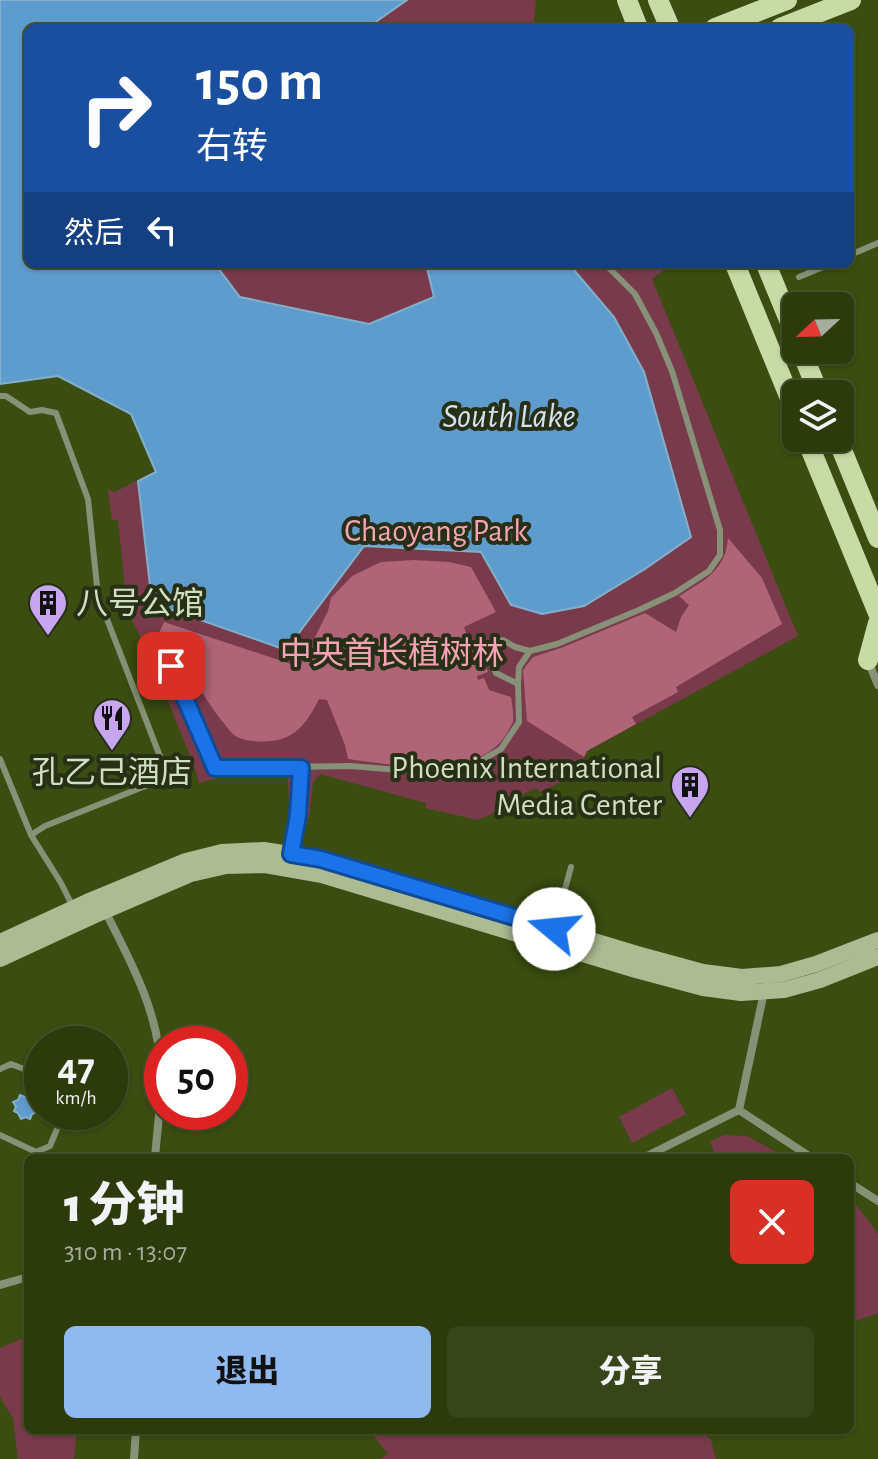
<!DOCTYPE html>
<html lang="zh">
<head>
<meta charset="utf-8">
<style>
  :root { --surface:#2c3a0c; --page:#38451a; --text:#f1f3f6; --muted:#a6ad9d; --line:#48542d; --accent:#90b9f0 }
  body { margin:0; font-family:"Alegreya Sans","Noto Sans SC",sans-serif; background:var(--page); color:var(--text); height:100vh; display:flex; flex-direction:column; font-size:30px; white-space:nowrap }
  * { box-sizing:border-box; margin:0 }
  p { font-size:26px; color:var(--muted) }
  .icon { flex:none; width:44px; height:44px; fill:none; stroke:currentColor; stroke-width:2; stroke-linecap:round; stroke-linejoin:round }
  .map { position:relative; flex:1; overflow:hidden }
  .panel { position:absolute; left:24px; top:1154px; width:830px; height:280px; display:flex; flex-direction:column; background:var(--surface); border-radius:12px; box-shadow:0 2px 6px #0004,0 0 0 2px var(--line) }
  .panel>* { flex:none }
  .top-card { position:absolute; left:24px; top:24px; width:830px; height:244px; border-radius:12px; box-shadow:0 2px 6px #0004,0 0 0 2px var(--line); background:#1a4fa0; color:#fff; overflow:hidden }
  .needle { width:52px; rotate:248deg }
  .tools { position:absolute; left:782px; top:292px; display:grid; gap:16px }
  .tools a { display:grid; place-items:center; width:72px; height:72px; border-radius:12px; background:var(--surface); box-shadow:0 2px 6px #0004,0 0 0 2px var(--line); font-size:40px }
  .speed { position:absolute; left:24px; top:1026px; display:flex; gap:16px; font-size:40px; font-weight:700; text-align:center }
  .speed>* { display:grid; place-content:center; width:104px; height:104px; border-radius:50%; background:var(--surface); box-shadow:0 2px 6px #0004,0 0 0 2px var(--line); line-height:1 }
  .speed small { font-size:20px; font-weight:400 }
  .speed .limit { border:12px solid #d22; background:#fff; color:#111 }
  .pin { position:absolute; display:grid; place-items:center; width:68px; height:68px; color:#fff; margin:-34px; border-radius:16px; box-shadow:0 4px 12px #0006 }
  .me { position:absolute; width:88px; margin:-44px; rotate:287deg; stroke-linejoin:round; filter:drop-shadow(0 0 6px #0008) }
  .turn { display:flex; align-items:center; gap:28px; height:168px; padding:0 40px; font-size:36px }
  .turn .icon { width:104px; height:104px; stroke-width:2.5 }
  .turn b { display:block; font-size:56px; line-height:68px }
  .then { display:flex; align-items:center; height:76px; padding:0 40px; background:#0003; gap:16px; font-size:30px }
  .round { display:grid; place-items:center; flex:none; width:84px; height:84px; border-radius:12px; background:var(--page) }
  .summary { display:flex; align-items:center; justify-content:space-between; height:136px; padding:0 40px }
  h1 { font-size:48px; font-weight:800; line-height:60px }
  .cta { display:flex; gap:16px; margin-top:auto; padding:16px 40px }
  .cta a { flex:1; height:92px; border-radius:12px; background:var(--accent); color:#111; font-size:32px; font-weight:800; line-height:92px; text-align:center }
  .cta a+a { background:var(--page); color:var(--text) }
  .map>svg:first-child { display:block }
  .green { fill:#793b4c }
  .forest { fill:#af6577 }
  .water { fill:#5f9cce; stroke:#82b0ca; stroke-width:2 }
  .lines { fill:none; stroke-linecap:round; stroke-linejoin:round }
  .service { stroke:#879177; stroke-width:6 }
  .minor { stroke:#879177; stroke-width:8 }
  .secondary { stroke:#acbb92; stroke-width:16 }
  .primary { stroke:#c8dba7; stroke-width:20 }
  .route-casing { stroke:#114b97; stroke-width:20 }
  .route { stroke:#1a73e8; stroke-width:14 }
  .labels { text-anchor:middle; stroke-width:8; stroke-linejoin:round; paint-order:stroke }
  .park-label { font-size:32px; fill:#f6a2b5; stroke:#272f16 }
  .poi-label { font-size:32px; fill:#d2dec0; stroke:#272f16; text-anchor:start }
  .water-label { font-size:34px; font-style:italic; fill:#d2e2ef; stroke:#272f16 }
</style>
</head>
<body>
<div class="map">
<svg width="878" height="1459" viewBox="0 0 878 1459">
  <rect width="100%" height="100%" fill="#3b4d10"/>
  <path class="green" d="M 0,0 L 536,0 L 534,20 L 536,28 L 28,28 L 28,264 L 661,264 L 664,270 L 652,279 L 798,636 L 587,751 L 584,757 L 586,771 L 540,792 L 537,788 L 510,800 L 511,805 L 478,820 L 425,808 L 426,803 L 320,774 L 313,783 L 309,818 L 289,812 L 288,773 C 257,773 229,774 199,783 L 195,768 L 151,659 L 131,618 L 125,588 L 118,520 L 112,520 L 108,490 L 115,492 L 155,471 L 131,414 L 58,376 L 0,384 Z
    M 672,1088 L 686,1114 L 632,1143 L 619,1117 Z
    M 724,1135 L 747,1136 L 787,1158 L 773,1158 L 767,1155 L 760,1158 L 717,1158 L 710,1142 Z
    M 850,1200 L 855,1203 L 878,1234 L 878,1313 L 850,1323 Z
    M 28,1336 L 28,1430 L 77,1430 L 74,1459 L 18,1459 L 13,1418 L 0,1397 L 0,1348 Z
    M 369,1430 L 700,1430 L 711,1440 L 716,1459 L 380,1459 L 388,1454 Z"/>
  <path class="forest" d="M 728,538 L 762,578 L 782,624 L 676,687 L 678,692 L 632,717 L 636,724 L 587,751 L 584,757 L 527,721 L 523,670 L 533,657 L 561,648 L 645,613 L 676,632 L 681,617 L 689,605 L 679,596 C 704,581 726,570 728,538 Z
    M 414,560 L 449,562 L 471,567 L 496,612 L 464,627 L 474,656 L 468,659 L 470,662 L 481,657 L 488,672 L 477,676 L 478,680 L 484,678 L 489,690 L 511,697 C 512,704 514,714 513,722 C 512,724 508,731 507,733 C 479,781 395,765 348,759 L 345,745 L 327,700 L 319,699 C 308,721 296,739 271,741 C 260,742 244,742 234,735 C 230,732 226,725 222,721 C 200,694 187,658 156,639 L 164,622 L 300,667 L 328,611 L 331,598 L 352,576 L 381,562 Z"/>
  <path class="water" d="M 0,0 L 407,0 L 367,28 L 28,28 L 28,264 L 215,264 L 240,297 L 369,324 L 434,297 L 426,264 L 569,264 L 614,317 L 644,372 L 691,537 L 645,569 L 584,606 L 542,614 L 511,605 L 481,552 L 364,546 L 286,650 L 152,603 L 138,481 L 156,472 L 131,414 L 58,376 L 0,384 Z
    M 29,1094 L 32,1099 L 36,1101 L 35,1107 L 37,1112 L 32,1114 L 30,1119 L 26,1117 L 21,1119 L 18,1113 L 14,1111 L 16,1107 L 13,1102 L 18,1100 L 20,1095 L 25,1097 Z"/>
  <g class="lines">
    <path class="service" d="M 850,255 L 878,243
      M 799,277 L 830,264
      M 0,396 L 6,396 L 30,412 L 42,410 L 56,413 L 88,499 L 98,596 L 168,777 L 45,826 L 31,835
      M 171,666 L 215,768 L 350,766 L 424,772 L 475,764 L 501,749 L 519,722 L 518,684 L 519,667 L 530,651 L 557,644 L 639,610 L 675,593 L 709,571 L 720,555 L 720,530 L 672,371 L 656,333 L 635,294 L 605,264
      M 518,684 L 496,673 L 489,656 L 494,644 L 503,640 L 515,647 L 530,651
      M 0,759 L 31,835 L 61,883 L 72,905
      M 292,851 L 298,815 L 301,768
      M 554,929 L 571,867
      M 0,1069 L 11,1064 L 42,1076
      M 0,1135 L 36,1152 L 50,1146 L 64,1112"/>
    <path class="minor" d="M 868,661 L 878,685
      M 104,909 C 130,960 159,1012 161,1071 C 162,1100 157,1130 155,1158
      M 764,992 L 739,1110 L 812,1158
      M 643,1158 L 739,1110
      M 850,1183 L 878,1201
      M 0,1285 L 28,1277
      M 134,1459 L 136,1430"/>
    <path class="secondary" d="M 0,942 L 87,902 L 186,861 L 222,852 L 264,850 L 321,859 L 637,954 L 703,972 L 742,977 L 781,974 L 816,964 L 878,940
      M 0,959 L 93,916 L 191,874 L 226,866 L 265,865 L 322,875 L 636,970 L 703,988 L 741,993 L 784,990 L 820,980 L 878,957"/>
    <path class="primary" d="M 627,0 L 638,28
      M 658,0 L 670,28
      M 715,28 L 787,0
      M 780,28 L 851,0
      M 735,264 L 796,413
      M 766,264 L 796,337
      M 801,350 L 819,394
      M 806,438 L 878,613
      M 837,438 L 878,538
      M 868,660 L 878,623"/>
  </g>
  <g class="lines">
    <g class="route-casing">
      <path id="route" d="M 171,666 L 215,768 L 301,768 L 298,815 L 291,854 L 321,859 L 554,929"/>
    </g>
    <use href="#route" class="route"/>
  </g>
  <defs>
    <g id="building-pin" transform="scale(2)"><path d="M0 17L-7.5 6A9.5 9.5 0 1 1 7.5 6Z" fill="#c7a6ef" stroke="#272f16"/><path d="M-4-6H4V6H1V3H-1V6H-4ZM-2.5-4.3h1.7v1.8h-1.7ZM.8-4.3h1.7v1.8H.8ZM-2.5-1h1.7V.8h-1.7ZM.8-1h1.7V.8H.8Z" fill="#111"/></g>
    <g id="restaurant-pin" transform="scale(2)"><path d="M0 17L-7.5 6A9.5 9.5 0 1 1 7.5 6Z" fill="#c7a6ef" stroke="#272f16"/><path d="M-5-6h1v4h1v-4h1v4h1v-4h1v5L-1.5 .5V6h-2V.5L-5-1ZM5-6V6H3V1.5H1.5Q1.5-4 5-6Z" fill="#111"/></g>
  </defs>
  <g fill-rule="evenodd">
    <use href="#building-pin" x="48" y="603"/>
    <use href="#restaurant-pin" x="112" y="718"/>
    <use href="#building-pin" x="690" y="785"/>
  </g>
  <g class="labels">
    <g class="park-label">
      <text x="436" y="541">Chaoyang Park</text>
      <text x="392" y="664">中央首长植树林</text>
    </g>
    <g class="poi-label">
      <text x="76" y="614">八号公馆</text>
      <text x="662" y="778" text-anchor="end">Phoenix International<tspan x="662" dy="37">Media Center</tspan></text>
      <text x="112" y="783" text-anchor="middle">孔乙己酒店</text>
    </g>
    <g class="water-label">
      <text x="509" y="427">South Lake</text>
    </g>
  </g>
</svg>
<div class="tools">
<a><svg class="needle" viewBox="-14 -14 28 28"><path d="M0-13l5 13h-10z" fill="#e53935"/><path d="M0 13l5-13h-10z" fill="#a6ad9d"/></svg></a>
<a><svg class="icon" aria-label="layers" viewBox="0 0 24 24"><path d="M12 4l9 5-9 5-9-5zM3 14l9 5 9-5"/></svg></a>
</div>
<div class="speed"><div>47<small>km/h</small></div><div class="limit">50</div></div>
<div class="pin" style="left:171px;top:666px;background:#d93025"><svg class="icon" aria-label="arrive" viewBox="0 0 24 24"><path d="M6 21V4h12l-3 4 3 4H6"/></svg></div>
<svg class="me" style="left:554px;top:929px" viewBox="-20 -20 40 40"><circle r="19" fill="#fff"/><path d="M0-13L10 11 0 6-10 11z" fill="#1a73e8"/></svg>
<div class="top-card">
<div class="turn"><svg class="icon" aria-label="right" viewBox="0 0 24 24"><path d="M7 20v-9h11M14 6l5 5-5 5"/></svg><div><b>150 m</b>右转</div></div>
<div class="then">然后<svg class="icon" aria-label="left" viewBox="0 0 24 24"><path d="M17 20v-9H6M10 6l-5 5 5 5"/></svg></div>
</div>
<section class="panel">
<div class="summary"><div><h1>1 分钟</h1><p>310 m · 13:07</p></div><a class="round" style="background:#d93025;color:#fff"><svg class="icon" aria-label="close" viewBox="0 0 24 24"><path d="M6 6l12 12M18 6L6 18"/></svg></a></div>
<div class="cta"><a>退出</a><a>分享</a></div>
</section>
</div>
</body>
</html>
